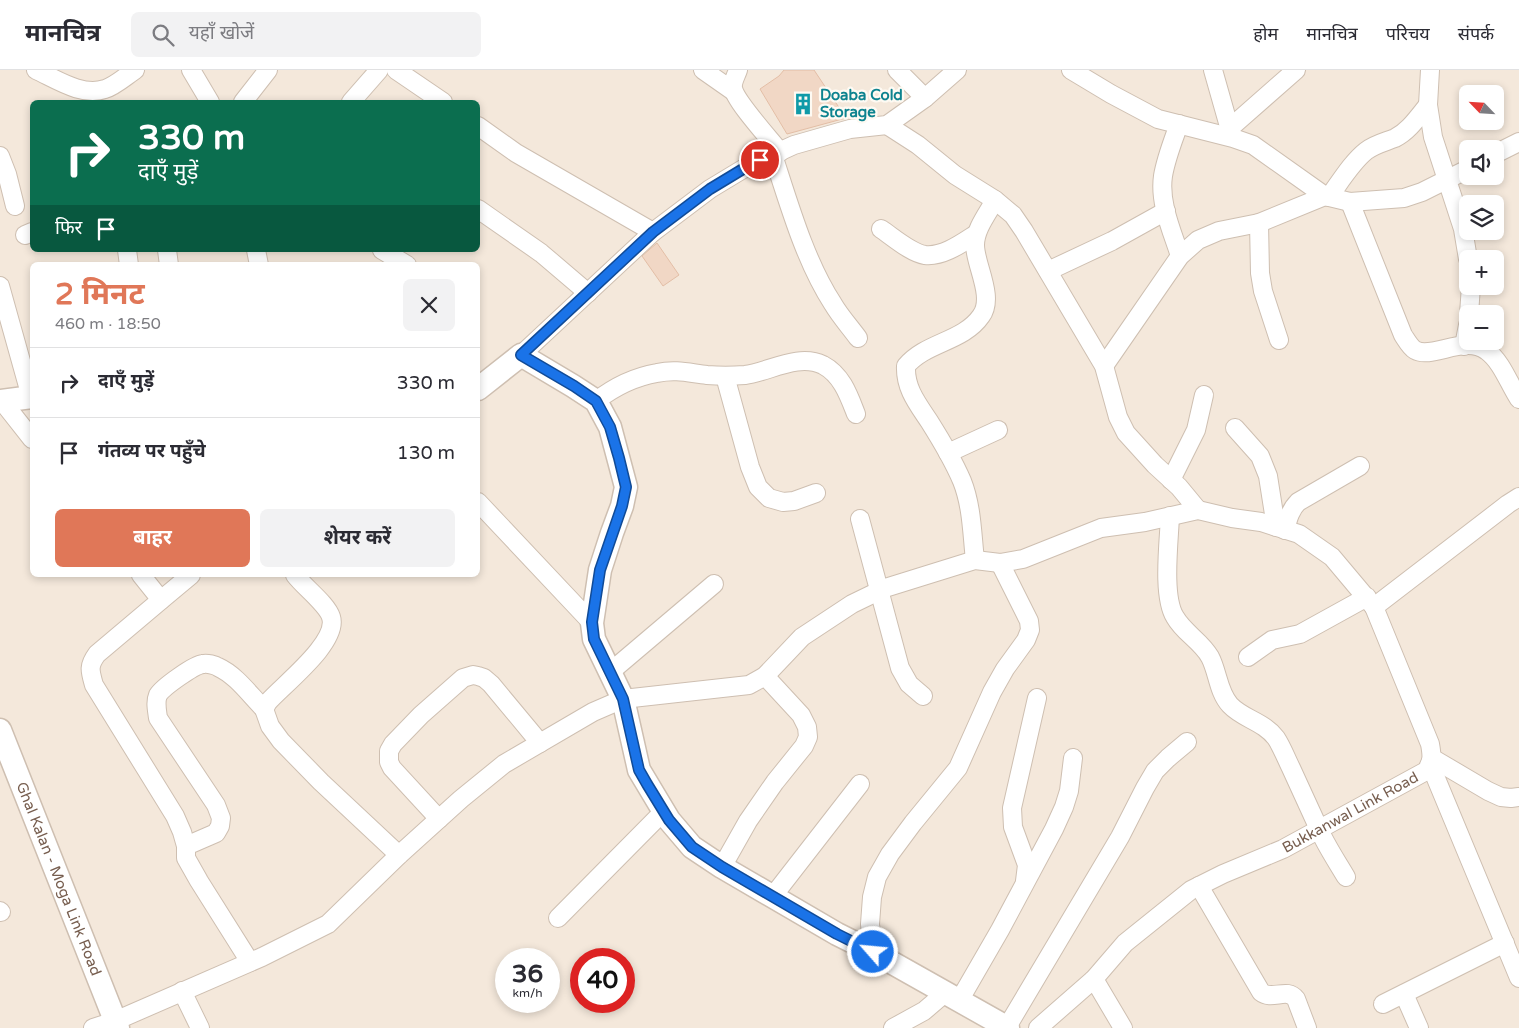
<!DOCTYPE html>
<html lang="hi">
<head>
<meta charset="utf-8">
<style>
  :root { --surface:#fff; --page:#f2f2f3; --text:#2b2b33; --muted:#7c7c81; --line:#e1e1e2; --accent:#e07758 }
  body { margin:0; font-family:"Varela Round","Noto Sans Devanagari",sans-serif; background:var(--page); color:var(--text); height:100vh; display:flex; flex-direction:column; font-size:19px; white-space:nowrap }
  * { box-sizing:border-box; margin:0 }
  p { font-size:16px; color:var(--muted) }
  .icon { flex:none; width:28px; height:28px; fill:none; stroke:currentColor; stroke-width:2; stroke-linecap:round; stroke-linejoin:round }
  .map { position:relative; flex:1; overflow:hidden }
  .side { position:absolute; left:30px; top:192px; width:450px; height:315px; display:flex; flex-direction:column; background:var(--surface); border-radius:8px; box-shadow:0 2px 8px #0003 }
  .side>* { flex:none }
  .hud { position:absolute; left:30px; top:30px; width:450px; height:152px; border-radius:8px; box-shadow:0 2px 8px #0003; background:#0b6e4f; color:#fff; overflow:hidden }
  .needle { width:32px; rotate:295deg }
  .buttons { position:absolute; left:1459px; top:15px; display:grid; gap:10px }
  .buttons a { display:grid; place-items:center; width:45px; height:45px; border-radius:8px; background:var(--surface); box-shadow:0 2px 8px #0003; font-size:25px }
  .speed { position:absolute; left:495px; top:878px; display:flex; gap:10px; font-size:25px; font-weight:700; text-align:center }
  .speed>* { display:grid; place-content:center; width:65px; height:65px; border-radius:50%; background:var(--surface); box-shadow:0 2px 8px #0003; line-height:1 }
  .speed small { font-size:12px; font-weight:400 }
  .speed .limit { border:8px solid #d22; background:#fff; color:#111 }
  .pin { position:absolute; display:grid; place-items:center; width:42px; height:42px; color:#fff; margin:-21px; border:2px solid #fff; border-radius:50%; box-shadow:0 1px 5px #0007 }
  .me { position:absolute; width:55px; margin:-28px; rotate:297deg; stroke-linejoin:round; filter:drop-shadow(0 0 4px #0008) }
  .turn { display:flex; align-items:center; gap:18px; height:105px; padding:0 25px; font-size:22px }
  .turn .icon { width:65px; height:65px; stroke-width:2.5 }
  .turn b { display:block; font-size:35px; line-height:42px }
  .then { display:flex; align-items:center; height:48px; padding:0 25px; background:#0003; gap:10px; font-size:19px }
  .round { display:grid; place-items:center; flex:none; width:52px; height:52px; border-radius:8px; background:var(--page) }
  .head { display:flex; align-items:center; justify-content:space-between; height:85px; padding:0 25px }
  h1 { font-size:30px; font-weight:700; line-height:38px; color:var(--accent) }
  .primary-button { display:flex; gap:10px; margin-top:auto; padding:10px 25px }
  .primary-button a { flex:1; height:58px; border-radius:8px; background:var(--accent); color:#fff; font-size:20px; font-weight:700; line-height:58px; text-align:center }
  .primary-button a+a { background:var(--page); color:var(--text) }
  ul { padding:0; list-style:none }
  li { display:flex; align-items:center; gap:15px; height:70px; padding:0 25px; border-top:1px solid var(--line) }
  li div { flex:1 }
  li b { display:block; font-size:19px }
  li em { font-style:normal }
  header { display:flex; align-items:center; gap:30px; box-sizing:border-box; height:70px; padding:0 25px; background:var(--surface); border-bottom:1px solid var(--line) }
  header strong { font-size:24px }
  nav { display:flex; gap:28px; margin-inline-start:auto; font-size:18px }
  .search { width:350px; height:45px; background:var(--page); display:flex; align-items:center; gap:12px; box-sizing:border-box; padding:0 18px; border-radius:8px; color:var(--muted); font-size:19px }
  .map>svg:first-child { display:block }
  .residential { fill:#f4e8db; fill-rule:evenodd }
  .building { fill:#f1d7c5; stroke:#e3bea6 }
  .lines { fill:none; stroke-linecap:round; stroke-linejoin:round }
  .minor-casing { stroke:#cebfb1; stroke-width:20 }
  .tertiary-casing { stroke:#cebfb1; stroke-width:25 }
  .minor { stroke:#fff; stroke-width:18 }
  .tertiary { stroke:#fff; stroke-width:22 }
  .route-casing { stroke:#114b97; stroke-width:12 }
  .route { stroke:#1a73e8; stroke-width:9 }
  .labels { text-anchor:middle; stroke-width:4.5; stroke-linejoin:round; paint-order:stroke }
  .culture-label { font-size:15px; font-weight:bold; fill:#0d838f; stroke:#fefaf3; text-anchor:start }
  .street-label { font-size:15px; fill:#775e4f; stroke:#fefaf3 }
</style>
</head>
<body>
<header>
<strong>मानचित्र</strong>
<div class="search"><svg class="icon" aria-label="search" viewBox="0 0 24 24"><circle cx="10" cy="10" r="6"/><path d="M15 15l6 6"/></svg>यहाँ खोजें</div>
<nav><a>होम</a><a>मानचित्र</a><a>परिचय</a><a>संपर्क</a></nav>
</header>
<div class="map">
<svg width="1519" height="958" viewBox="0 0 1519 958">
  <rect width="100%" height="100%" fill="#fcf6ec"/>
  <path class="residential" d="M 0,0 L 1519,0 L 1519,958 L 0,958 ZM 1468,24 L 1495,24 L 1495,51 L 1468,51 ZM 32,32 L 478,32 L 478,180 L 32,180 ZM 1468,79 L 1495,79 L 1495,106 L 1468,106 ZM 1468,134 L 1495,134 L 1495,161 L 1468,161 ZM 1468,189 L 1495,189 L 1495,216 L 1468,216 ZM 32,195 L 478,195 L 478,505 L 32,505 ZM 1468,244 L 1495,244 L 1495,271 L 1468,271 ZM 506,889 L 549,889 L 549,931 L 506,931 ZM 581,889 L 624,889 L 624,931 L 581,931 Z"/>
  <path class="building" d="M 784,0 L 814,0 L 846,48 L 787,64 L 760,19 L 779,6 Z
    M 657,173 L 679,205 L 663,216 L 642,186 Z"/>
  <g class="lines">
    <g class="minor-casing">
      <g id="minor">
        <path d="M 36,0 C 56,9 82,27 105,19 C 115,16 126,6 135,0"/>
        <path d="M 191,0 L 210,32"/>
        <path d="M 396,0 L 443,32"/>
        <path d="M 703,0 L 733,21"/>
        <path d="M 738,0 C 736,6 732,12 733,18 C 735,31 770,69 780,82"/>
        <path d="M 897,0 L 925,28"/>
        <path d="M 1071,0 L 1111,24 L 1158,49 L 1233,68 L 1253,75 L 1325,126 L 1350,132 L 1404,128 L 1422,122 L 1468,99"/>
        <path d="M 1213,0 L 1232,67"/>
        <path d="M 1430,0 L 1428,35 L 1433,67 L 1463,159 L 1468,189"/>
        <path d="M 243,32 L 268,0"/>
        <path d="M 351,32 L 379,0"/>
        <path d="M 1179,54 C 1173,71 1166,88 1163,106 C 1159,133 1172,161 1180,186"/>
        <path d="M 887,55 L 918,75 L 955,105 L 995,130 L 1013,145 L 1024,161 L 1104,296 L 1118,347 L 1126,363 L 1155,395 L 1179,417 L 1198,440"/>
        <path d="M 478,56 L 516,83 L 653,162"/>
        <path d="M 1230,58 L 1296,0"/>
        <path d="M 1495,84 L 1519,72"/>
        <path d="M 773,85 C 789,134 805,191 833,234 C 840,246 850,257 858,268"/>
        <path d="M 0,86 L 7,104 L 15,136"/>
        <path d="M 1329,127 C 1340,112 1352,92 1366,81 C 1375,74 1385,72 1395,68 C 1409,61 1418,47 1428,35"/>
        <path d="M 1350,132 L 1403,265 C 1407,271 1410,277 1415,280 C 1432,290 1465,264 1487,281 C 1502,292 1509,314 1519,329"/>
        <path d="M 478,139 L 541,183 L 588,223"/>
        <path d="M 1259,153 L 1260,203 L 1263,221 L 1279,270"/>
        <path d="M 881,159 C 893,167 911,183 925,185 C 943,187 962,173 976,164"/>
        <path d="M 25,165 L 32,162"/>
        <path d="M 127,180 L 129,195"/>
        <path d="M 167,180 L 169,195"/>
        <path d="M 256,180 L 259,195"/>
        <path d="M 382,180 L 407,195"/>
        <path d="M 1048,201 L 1112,171 L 1166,141"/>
        <path d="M 0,216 L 31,327"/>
        <path d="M 1469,244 L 1471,216"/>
        <path d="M 1464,276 L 1468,255"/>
        <path d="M 521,285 L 653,162 L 710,119 L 748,96 L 794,75 L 850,59 L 887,55 L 925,28 L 957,0"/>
        <path d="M 1104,296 L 1180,186 L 1198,170 L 1219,161 L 1259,153 L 1325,126"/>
        <path d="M 725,306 L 750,397 L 758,417 L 769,428 L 783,432 L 794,431 L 816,423"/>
        <path d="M 2,331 L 32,369"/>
        <path d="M 596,331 C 614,317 634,307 657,303 C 676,299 689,303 707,305 C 719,306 732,306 745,305 C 769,302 798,283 823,295 C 842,305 849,326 856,344"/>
        <path d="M 1235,358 L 1260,386 L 1268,406 L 1276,457"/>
        <path d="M 948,383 L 998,360"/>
        <path d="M 1171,410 L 1196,360 L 1204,325"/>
        <path d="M 478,432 L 592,553"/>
        <path d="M 1170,446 C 1169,472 1162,526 1175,547 C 1184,563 1201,571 1210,587 C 1218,602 1218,622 1230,635 C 1243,649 1263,651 1276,668 C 1282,677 1286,688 1291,698 C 1300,718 1309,737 1318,757 C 1325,774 1336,790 1346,807"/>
        <path d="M 860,449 L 900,598 L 909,614 L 923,626"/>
        <path d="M 1285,460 C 1288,449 1290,440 1298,432 L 1360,396"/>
        <path d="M 975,490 C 972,464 972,436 962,411 C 953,390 941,370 929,351 C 917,333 905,318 906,296 C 926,272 963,272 981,246 C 995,227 975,195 975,175 C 975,159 988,143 995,130"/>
        <path d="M 141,505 L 161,530 L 191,505"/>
        <path d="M 295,505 C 304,517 327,534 331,547 C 339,572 284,614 268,632 L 264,639 L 270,656 L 281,671 L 321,712 L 399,785"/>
        <path d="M 161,530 L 97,584 C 88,596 90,601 94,615 L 175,746 L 182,762 L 186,776 L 186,788 L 199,811 L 250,892"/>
        <path d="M 1248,587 L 1272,570 L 1300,564 L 1367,527"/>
        <path d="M 609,603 L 714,514"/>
        <path d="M 1432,688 L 1488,721 L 1501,727 L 1511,728 L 1519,727"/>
        <path d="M 1430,694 L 1519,908"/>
        <path d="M 439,749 L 392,698 L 389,692 L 389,681 L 393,674 L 421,645 L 463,608 L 473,605 L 478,606 L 484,608 L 491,614 L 540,673"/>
        <path d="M 186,776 L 216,763 L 220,756 L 221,748 L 216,735 L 158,648 C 157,640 155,632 158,625 C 163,617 194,595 203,594 C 207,593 215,595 218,597 C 236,605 250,625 264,639"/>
        <path d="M 722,797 L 748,751 L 775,712 L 804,676 L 808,667 L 807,657 L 801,645 L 765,606"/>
        <path d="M 1025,811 L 1027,795 L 1013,757 L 1012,738 L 1037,628"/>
        <path d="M 1199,816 L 1261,922 C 1272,931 1287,917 1296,929 L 1307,958"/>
        <path d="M 773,826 L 860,714"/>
        <path d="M 0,841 L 1,842"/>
        <path d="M 558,848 L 664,741"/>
        <path d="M 873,882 L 870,854 L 872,827 L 877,807 L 890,784 L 913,753 L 958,698 L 992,622 L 1005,599 L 1026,570 L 1030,560 L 1029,551 L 1000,493"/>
        <path d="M 1094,909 L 1123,958"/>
        <path d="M 182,921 L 200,958"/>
        <path d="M 1404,924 L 1419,958"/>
        <path d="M 959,931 L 1000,860 L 1054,759 L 1064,737 L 1069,721 L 1073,688"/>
        <path d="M 1383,934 L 1505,873"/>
        <path d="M 1007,957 L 1120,767 L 1145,718 L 1155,701 L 1168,688 L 1187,672"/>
        <path d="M 93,958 L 115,951 L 262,887 L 328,854 L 399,785 L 461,729 L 504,694 L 593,642 L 623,629 L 749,615 L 765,606 L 802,567 L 852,534 L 885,518 L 975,490 L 1000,493 L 1023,489 L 1101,458 L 1145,452 L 1198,440 L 1232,448 L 1261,452 L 1299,464 L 1332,487 L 1374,537"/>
        <path d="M 893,958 L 924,941 L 945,923"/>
        <path id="s1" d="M 1038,958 L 1094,909 L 1125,873 L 1191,820 L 1223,804 L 1283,779 L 1426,701 C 1433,691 1432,685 1430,674 L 1374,537 L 1508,434 L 1519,427"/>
      </g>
    </g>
    <g class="tertiary-casing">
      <g id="tertiary">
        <path d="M 478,319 L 521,285 L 573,316 L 596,331 L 610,357 L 626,417 L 622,436 L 612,463 L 600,500 L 592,553 L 594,569 L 623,629 L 639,700 L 669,750 L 692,777 L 722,797 L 837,864 L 873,882 L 1008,958"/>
        <path d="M 0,331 L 32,327"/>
        <path id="s2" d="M 0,660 L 118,958"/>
      </g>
    </g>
    <use href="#minor" class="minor"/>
    <use href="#tertiary" class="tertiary"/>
  </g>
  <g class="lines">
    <g class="route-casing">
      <path id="route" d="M 760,90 L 748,96 L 710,119 L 653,162 L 521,285 L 574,316 L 596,331 L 610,357 L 619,388 L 626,417 L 622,436 L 600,500 L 592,552 L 594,569 L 623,629 L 639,700 L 647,714 L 669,750 L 692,777 L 722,797 L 837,864 L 873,882"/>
    </g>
    <use href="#route" class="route"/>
  </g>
  <defs>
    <g id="building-bare" transform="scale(1.725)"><path d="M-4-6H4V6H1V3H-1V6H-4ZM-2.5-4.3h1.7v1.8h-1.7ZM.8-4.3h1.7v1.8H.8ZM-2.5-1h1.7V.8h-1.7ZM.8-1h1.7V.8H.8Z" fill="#0f9aa8" stroke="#fefaf3" stroke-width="2.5" paint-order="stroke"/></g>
  </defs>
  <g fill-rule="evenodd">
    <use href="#building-bare" x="803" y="34"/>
  </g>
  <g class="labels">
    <g class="culture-label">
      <text x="820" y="30">Doaba Cold<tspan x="820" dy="17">Storage</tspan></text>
    </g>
    <g class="street-label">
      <text dy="5" stroke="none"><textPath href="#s1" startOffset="384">Bukkanwal Link Road</textPath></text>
      <text dy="5" stroke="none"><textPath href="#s2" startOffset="160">Ghal Kalan - Moga Link Road</textPath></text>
    </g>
  </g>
</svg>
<div class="buttons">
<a><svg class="needle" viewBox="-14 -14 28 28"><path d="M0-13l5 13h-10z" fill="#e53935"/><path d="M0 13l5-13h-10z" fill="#7c7c81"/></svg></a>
<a><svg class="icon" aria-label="sound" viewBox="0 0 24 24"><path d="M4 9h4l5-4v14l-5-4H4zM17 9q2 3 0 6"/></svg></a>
<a><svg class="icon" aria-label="layers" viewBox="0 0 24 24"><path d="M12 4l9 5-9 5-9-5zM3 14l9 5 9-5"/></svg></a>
<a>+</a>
<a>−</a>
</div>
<div class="speed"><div>36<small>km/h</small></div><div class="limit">40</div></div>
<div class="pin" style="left:760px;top:90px;background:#d93025"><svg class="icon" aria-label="arrive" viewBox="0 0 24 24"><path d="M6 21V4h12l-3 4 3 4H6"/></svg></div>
<svg class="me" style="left:873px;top:882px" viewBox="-20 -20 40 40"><circle r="17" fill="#1a73e8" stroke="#fff" stroke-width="3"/><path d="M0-11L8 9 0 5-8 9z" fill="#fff"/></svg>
<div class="hud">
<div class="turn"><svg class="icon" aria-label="right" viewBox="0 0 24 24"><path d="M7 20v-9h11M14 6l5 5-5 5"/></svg><div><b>330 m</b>दाएँ मुड़ें</div></div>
<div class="then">फिर<svg class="icon" aria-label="arrive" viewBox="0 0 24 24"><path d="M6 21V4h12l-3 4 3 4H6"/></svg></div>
</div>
<section class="side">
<div class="head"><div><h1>2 मिनट</h1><p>460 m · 18:50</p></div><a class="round"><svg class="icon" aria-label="close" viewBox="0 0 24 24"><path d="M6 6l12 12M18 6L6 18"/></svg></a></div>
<ul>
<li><svg class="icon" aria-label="right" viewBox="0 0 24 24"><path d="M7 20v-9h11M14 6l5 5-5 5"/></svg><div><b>दाएँ मुड़ें</b></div><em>330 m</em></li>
<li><svg class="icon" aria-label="arrive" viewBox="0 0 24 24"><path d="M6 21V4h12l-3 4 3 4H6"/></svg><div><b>गंतव्य पर पहुँचे</b></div><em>130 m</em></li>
</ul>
<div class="primary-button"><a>बाहर</a><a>शेयर करें</a></div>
</section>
</div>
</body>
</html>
